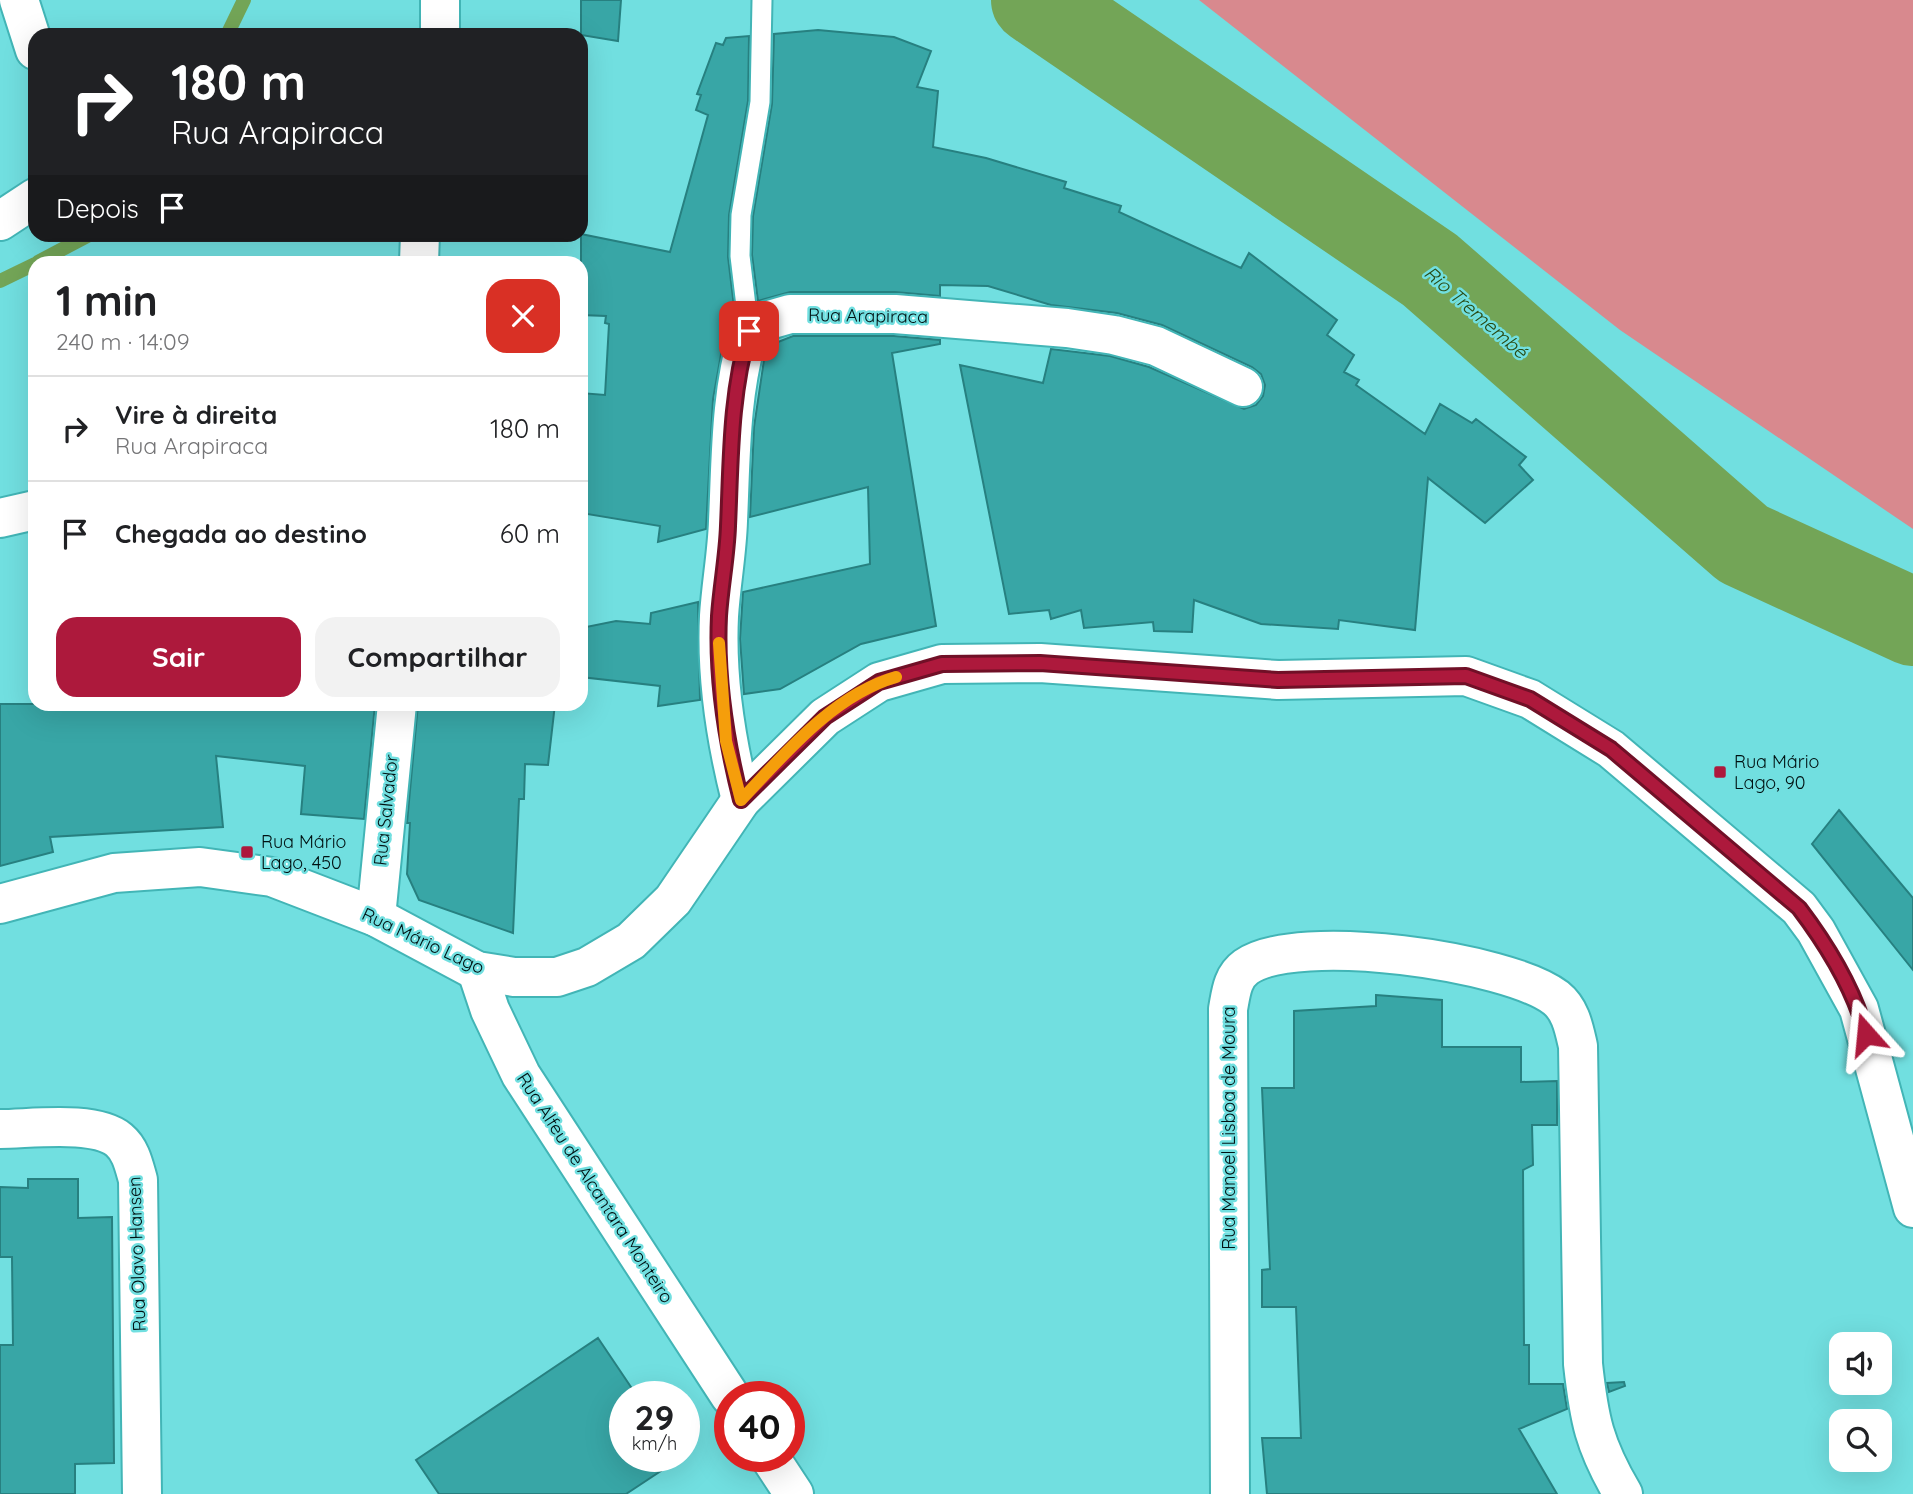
<!DOCTYPE html>
<html lang="pt">
<head>
<meta charset="utf-8">
<style>
  :root { --surface:#fff; --page:#f2f2f2; --text:#202124; --muted:#757577; --line:#e0e0e0; --accent:#ad193c }
  body { margin:0; font-family:Quicksand,sans-serif; background:var(--page); color:var(--text); height:100vh; display:flex; flex-direction:column; font-size:26px; white-space:nowrap }
  * { box-sizing:border-box; margin:0 }
  p { font-size:23px; color:var(--muted) }
  .icon { flex:none; width:38px; height:38px; fill:none; stroke:currentColor; stroke-width:2; stroke-linecap:round; stroke-linejoin:round }
  .map { position:relative; flex:1; overflow:hidden }
  .panel { position:absolute; left:28px; top:256px; width:560px; height:455px; display:flex; flex-direction:column; background:var(--surface); border-radius:21px; box-shadow:0 7px 28px #0002 }
  .panel>* { flex:none }
  .banner { position:absolute; left:28px; top:28px; width:560px; height:214px; border-radius:21px; box-shadow:0 7px 28px #0002; background:#202124; color:#fff; overflow:hidden }
  .tools { position:absolute; left:1829px; top:1332px; display:grid; gap:14px }
  .tools a { display:grid; place-items:center; width:63px; height:63px; border-radius:14px; background:var(--surface); box-shadow:0 7px 28px #0002; font-size:35px }
  .speed { position:absolute; left:609px; top:1381px; display:flex; gap:14px; font-size:35px; font-weight:700; text-align:center }
  .speed>* { display:grid; place-content:center; width:91px; height:91px; border-radius:50%; background:var(--surface); box-shadow:0 7px 28px #0002; line-height:1 }
  .speed small { font-size:18px; font-weight:400 }
  .speed .limit { border:10px solid #d22; background:#fff; color:#111 }
  .pin { position:absolute; display:grid; place-items:center; width:60px; height:60px; color:#fff; margin:-30px; border-radius:14px; box-shadow:0 4px 10px #0006 }
  .me { position:absolute; width:77px; margin:-38px; rotate:342deg; stroke-linejoin:round; filter:drop-shadow(0 0 5px #0008) }
  .turn { display:flex; align-items:center; gap:24px; height:147px; padding:0 28px; font-size:32px }
  .turn .icon { width:91px; height:91px; stroke-width:2.5 }
  .turn b { display:block; font-size:49px; line-height:60px }
  .then { display:flex; align-items:center; height:66px; padding:0 28px; background:#0003; gap:14px; font-size:26px }
  .round { display:grid; place-items:center; flex:none; width:74px; height:74px; border-radius:21px; background:var(--page) }
  .head { display:flex; align-items:center; justify-content:space-between; height:119px; padding:0 28px }
  h1 { font-size:42px; font-weight:700; line-height:52px }
  .action { display:flex; gap:14px; margin-top:auto; padding:14px 28px }
  .action a { flex:1; height:80px; border-radius:21px; background:var(--accent); color:#fff; font-size:28px; font-weight:700; line-height:80px; text-align:center }
  .action a+a { background:var(--page); color:var(--text) }
  ul { padding:0; list-style:none }
  li { display:flex; align-items:center; gap:21px; height:105px; padding:0 28px; border-top:2px solid var(--line) }
  li div { flex:1 }
  li b { display:block; font-size:26px }
  li em { font-style:normal }
  .map>svg:first-child { display:block }
  .green { fill:#d8898e }
  .lines { fill:none; stroke-linecap:round; stroke-linejoin:round }
  .stream { stroke:#73a557; stroke-width:14 }
  .river { stroke:#73a557; stroke-width:88 }
  .building { fill:#38a6a6; stroke:#278080; stroke-width:2 }
  .service-casing { stroke:#42b5b6; stroke-width:23 }
  .minor-casing { stroke:#42b5b6; stroke-width:42 }
  .tertiary-casing { stroke:#42b5b6; stroke-width:42 }
  .service { stroke:#fff; stroke-width:19 }
  .minor { stroke:#fff; stroke-width:38 }
  .tertiary { stroke:#fff; stroke-width:38 }
  .route-casing { stroke:#701027; stroke-width:18 }
  .route { stroke:#ad193c; stroke-width:12 }
  .slow { stroke:#f59e0b; stroke-width:12 }
  .poi-dot { fill:#ad193c; stroke:#71dfe0; stroke-width:2.5 }
  .labels { text-anchor:middle; stroke-width:5; stroke-linejoin:round; paint-order:stroke }
  .street-label { font-size:18px; fill:#001112; stroke:#71dfe0 }
  .poi-label { font-size:18px; fill:#001112; stroke:#71dfe0; text-anchor:start }
  .water-label { font-size:19px; font-style:italic; fill:#294a13; stroke:#71dfe0 }
</style>
</head>
<body>
<div class="map">
<svg width="1913" height="1494" viewBox="0 0 1913 1494">
  <rect width="100%" height="100%" fill="#71dfe0"/>
  <path class="green" d="M 1199,0 L 1913,0 L 1913,529 L 1620,330 Z"/>
  <g class="lines">
    <path class="stream" d="M 227,35 L 244,0
      M 38,262 L 91,234
      M 0,281 L 35,264"/>
    <path class="river" d="M 1035,0 L 1430,270 L 1743,544 L 1913,622"/>
  </g>
  <path class="building" d="M 581,0 L 621,0 L 618,41 L 581,35 Z
    M 818,30 L 894,37 L 931,51 L 917,87 L 938,91 L 933,147 L 986,158 L 1066,182 L 1064,188 L 1121,206 L 1119,212 L 1241,268 L 1249,253 L 1337,320 L 1327,335 L 1354,355 L 1344,372 L 1359,380 L 1356,385 L 1425,434 L 1440,404 L 1472,423 L 1476,419 L 1526,457 L 1519,465 L 1533,480 L 1485,523 L 1428,478 L 1415,630 L 1339,620 L 1338,629 L 1261,624 L 1194,600 L 1192,632 L 1154,631 L 1153,622 L 1084,628 L 1081,610 L 1051,619 L 1049,610 L 1009,614 L 960,365 L 1043,383 L 1051,349 L 1110,356 L 1149,367 L 1244,409 L 1256,405 L 1263,396 L 1265,385 L 1261,374 L 1252,367 L 1162,325 L 1117,313 L 1051,305 L 988,286 L 940,285 L 940,296 L 895,292 L 790,292 L 758,301 L 752,255 L 753,216 L 772,104 L 774,34 Z
    M 749,36 L 748,101 L 729,215 L 728,257 L 735,315 L 728,325 L 722,349 L 713,399 L 706,529 L 658,542 L 660,526 L 581,513 L 581,393 L 605,395 L 609,324 L 605,323 L 606,316 L 581,315 L 581,234 L 670,252 L 708,115 L 696,110 L 701,95 L 697,94 L 716,43 L 723,45 L 726,38 Z
    M 793,336 L 894,336 L 940,340 L 940,344 L 892,353 L 936,626 L 861,644 L 780,689 L 744,694 L 740,639 L 743,592 L 870,564 L 868,487 L 750,517 L 754,427 L 764,360 L 768,346 Z
    M 698,602 L 700,700 L 658,706 L 660,686 L 581,677 L 581,628 L 616,621 L 650,624 L 651,613 Z
    M 0,704 L 375,704 L 364,819 L 301,814 L 305,766 L 216,756 L 223,827 L 50,837 L 53,852 L 0,866 Z
    M 418,704 L 555,704 L 548,765 L 525,764 L 524,799 L 519,799 L 513,933 L 419,900 L 407,874 L 410,823 L 407,823 Z
    M 1839,810 L 1913,898 L 1913,970 L 1812,844 Z
    M 1376,995 L 1442,1000 L 1442,1047 L 1521,1047 L 1521,1082 L 1557,1081 L 1557,1125 L 1532,1125 L 1533,1165 L 1523,1170 L 1524,1345 L 1529,1345 L 1529,1384 L 1563,1384 L 1567,1409 L 1519,1429 L 1557,1494 L 1267,1494 L 1262,1438 L 1301,1438 L 1296,1307 L 1262,1307 L 1262,1270 L 1270,1269 L 1262,1088 L 1294,1088 L 1294,1011 L 1376,1006 Z
    M 28,1179 L 78,1179 L 78,1218 L 112,1217 L 114,1463 L 75,1464 L 75,1494 L 0,1494 L 0,1345 L 13,1345 L 12,1257 L 0,1257 L 0,1187 L 28,1188 Z
    M 598,1338 L 637,1396 L 625,1396 L 625,1456 L 677,1456 L 679,1459 L 626,1494 L 439,1494 L 416,1460 Z
    M 1624,1382 L 1625,1386 L 1609,1392 L 1607,1383 Z"/>
  <g class="lines">
    <g class="service-casing">
      <path id="service" d="M 749,331 L 740,256 L 741,215 L 760,102 L 762,0"/>
    </g>
    <g class="minor-casing">
      <path id="minor" d="M 19,0 L 35,50
        M 440,0 L 440,35
        M 0,221 L 35,198
        M 419,262 L 420,234
        M 0,518 L 35,510
        M 741,800 C 726,741 716,678 719,616 C 721,584 727,553 728,521 C 731,456 730,394 749,331 L 769,320 L 790,314 L 895,314 L 1067,328 L 1114,335 L 1156,346 L 1243,387
        M 376,917 L 397,704
        M 477,971 L 490,1010 L 521,1075 L 730,1396
        M 0,1129 C 31,1129 95,1120 119,1140 C 131,1150 134,1166 138,1180 L 142,1494
        M 769,1456 L 794,1494
        M 1230,1494 L 1228,1009 C 1231,993 1232,977 1246,967 C 1297,931 1508,961 1556,998 C 1571,1010 1574,1029 1578,1046 L 1583,1364 C 1589,1419 1594,1445 1623,1494"/>
    </g>
    <g class="tertiary-casing">
      <path id="tertiary" d="M 0,904 L 114,873 L 200,867 L 272,877 L 376,917 L 477,971 L 514,977 L 557,977 L 587,967 L 631,941 L 673,900 L 741,800 L 825,717 L 879,682 L 942,664 L 1040,663 L 1278,680 L 1466,676 L 1530,699 L 1611,749 L 1799,908 L 1816,931 L 1859,1009 L 1913,1208"/>
    </g>
    <use href="#service" class="service"/>
    <use href="#minor" class="minor"/>
    <use href="#tertiary" class="tertiary"/>
  </g>
  <g class="lines">
    <g class="route-casing">
      <path id="route" d="M 749,331 C 730,395 731,460 728,526 C 727,556 721,586 719,616 C 716,678 726,741 741,800 L 825,717 L 879,682 L 942,664 L 1040,663 L 1278,680 L 1466,676 L 1530,699 L 1611,749 L 1799,908 C 1827,945 1854,989 1866,1034"/>
    </g>
    <use href="#route" class="route"/>
    <path class="slow" d="M 719,643 L 726,741 L 741,800 C 784,755 833,695 896,677"/>
  </g>
  <g class="poi-dot">
    <rect x="1713" y="765" width="14" height="14" rx="3.5"/>
    <rect x="240" y="845" width="14" height="14" rx="3.5"/>
  </g>
  <g class="labels">
    <g class="street-label">
      <text transform="translate(868 316) rotate(1)" y="6">Rua Arapiraca</text>
      <text transform="translate(386 810) rotate(-84)" y="6">Rua Salvador</text>
      <text transform="translate(423 941) rotate(25)" y="6">Rua Mário Lago</text>
      <text transform="translate(1229 1128) rotate(-90)" y="6">Rua Manoel Lisboa de Moura</text>
      <text transform="translate(595 1188) rotate(57)" y="6">Rua Alfeu de Alcantara Monteiro</text>
      <text transform="translate(137 1254) rotate(-92)" y="6">Rua Olavo Hansen</text>
    </g>
    <g class="poi-label">
      <text x="1734" y="768">Rua Mário<tspan x="1734" dy="21">Lago, 90</tspan></text>
      <text x="261" y="848">Rua Mário<tspan x="261" dy="21">Lago, 450</tspan></text>
    </g>
    <g class="water-label">
      <text transform="translate(1476 312) rotate(41)" y="7">Rio Tremembé</text>
    </g>
  </g>
</svg>
<div class="tools">
<a><svg class="icon" aria-label="sound" viewBox="0 0 24 24"><path d="M4 9h4l5-4v14l-5-4H4zM17 9q2 3 0 6"/></svg></a>
<a><svg class="icon" aria-label="search" viewBox="0 0 24 24"><circle cx="10" cy="10" r="6"/><path d="M15 15l6 6"/></svg></a>
</div>
<div class="speed"><div>29<small>km/h</small></div><div class="limit">40</div></div>
<div class="pin" style="left:749px;top:331px;background:#d93025"><svg class="icon" aria-label="arrive" viewBox="0 0 24 24"><path d="M6 21V4h12l-3 4 3 4H6"/></svg></div>
<svg class="me" style="left:1866px;top:1034px" viewBox="-20 -20 40 40"><path d="M0-17L14 15 0 8-14 15z" fill="#ad193c" stroke="#fff" stroke-width="4"/></svg>
<div class="banner">
<div class="turn"><svg class="icon" aria-label="right" viewBox="0 0 24 24"><path d="M7 20v-9h11M14 6l5 5-5 5"/></svg><div><b>180 m</b>Rua Arapiraca</div></div>
<div class="then">Depois<svg class="icon" aria-label="arrive" viewBox="0 0 24 24"><path d="M6 21V4h12l-3 4 3 4H6"/></svg></div>
</div>
<section class="panel">
<div class="head"><div><h1>1 min</h1><p>240 m · 14:09</p></div><a class="round" style="background:#d93025;color:#fff"><svg class="icon" aria-label="close" viewBox="0 0 24 24"><path d="M6 6l12 12M18 6L6 18"/></svg></a></div>
<ul>
<li><svg class="icon" aria-label="right" viewBox="0 0 24 24"><path d="M7 20v-9h11M14 6l5 5-5 5"/></svg><div><b>Vire à direita</b><p>Rua Arapiraca</p></div><em>180 m</em></li>
<li><svg class="icon" aria-label="arrive" viewBox="0 0 24 24"><path d="M6 21V4h12l-3 4 3 4H6"/></svg><div><b>Chegada ao destino</b></div><em>60 m</em></li>
</ul>
<div class="action"><a>Sair</a><a>Compartilhar</a></div>
</section>
</div>
</body>
</html>
